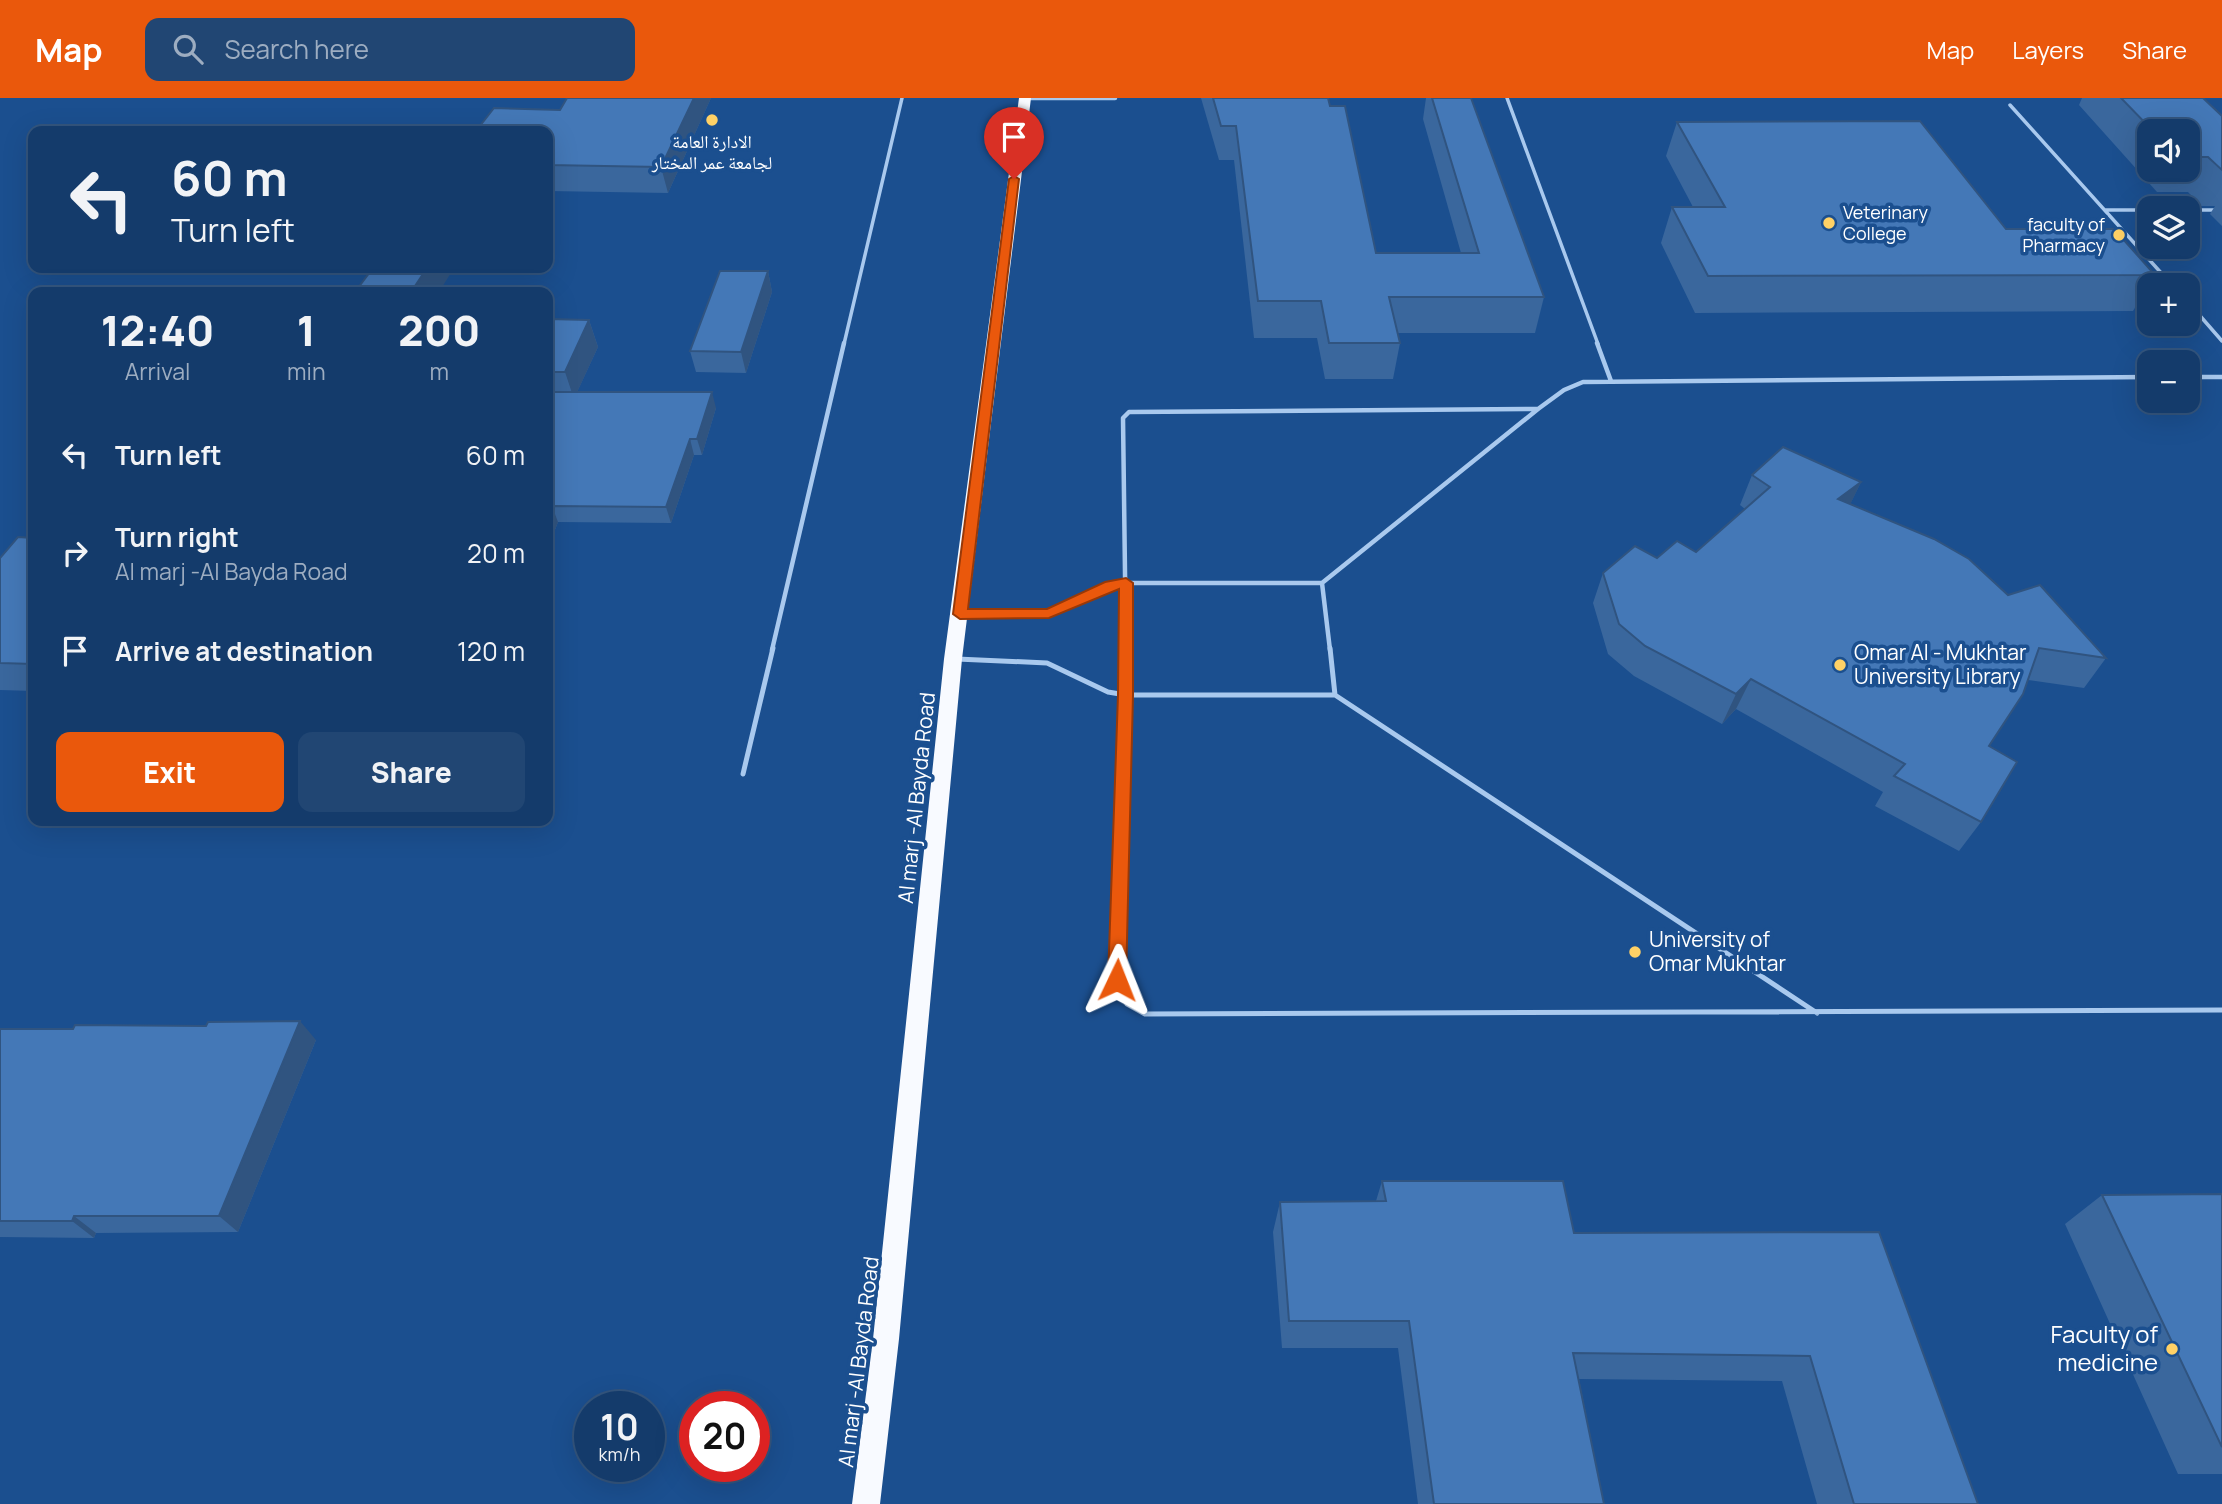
<!DOCTYPE html>
<html lang="en">
<head>
<meta charset="utf-8">
<style>
  :root { --surface:#143b6b; --page:#214673; --text:#f1f3f6; --muted:#9dadc1; --line:#33557e; --accent:#ea580c }
  body { margin:0; font-family:Manrope,"Noto Naskh Arabic",sans-serif; background:var(--page); color:var(--text); height:100vh; display:flex; flex-direction:column; font-size:26px; white-space:nowrap }
  * { box-sizing:border-box; margin:0 }
  p { font-size:23px; color:var(--muted) }
  .icon { flex:none; width:38px; height:38px; fill:none; stroke:currentColor; stroke-width:2; stroke-linecap:round; stroke-linejoin:round }
  .map { position:relative; flex:1; overflow:hidden }
  .drawer { position:absolute; left:28px; top:189px; width:525px; height:539px; display:flex; flex-direction:column; background:var(--surface); border-radius:14px; box-shadow:0 7px 28px #0002,0 0 0 2px var(--line) }
  .drawer>* { flex:none }
  .hud { position:absolute; left:28px; top:28px; width:525px; height:147px; border-radius:14px; box-shadow:0 7px 28px #0002,0 0 0 2px var(--line); background:#143b6b; color:var(--text); overflow:hidden }
  .buttons { position:absolute; left:2137px; top:21px; display:grid; gap:14px }
  .buttons a { display:grid; place-items:center; width:63px; height:63px; border-radius:14px; background:var(--surface); box-shadow:0 7px 28px #0002,0 0 0 2px var(--line); font-size:35px }
  .speed { position:absolute; left:574px; top:1293px; display:flex; gap:14px; font-size:35px; font-weight:700; text-align:center }
  .speed>* { display:grid; place-content:center; width:91px; height:91px; border-radius:50%; background:var(--surface); box-shadow:0 7px 28px #0002,0 0 0 2px var(--line); line-height:1 }
  .speed small { font-size:18px; font-weight:400 }
  .speed .limit { border:10px solid #d22; background:#fff; color:#111 }
  .pin { position:absolute; display:grid; place-items:center; width:60px; height:60px; color:#fff; margin:-72px -30px; border-radius:50% 50% 50% 0; rotate:-45deg; box-shadow:0 0 7px #0007 }
  .pin .icon { rotate:45deg }
  .me { position:absolute; width:77px; margin:-38px; rotate:2deg; stroke-linejoin:round; filter:drop-shadow(0 0 5px #0008) }
  .turn { display:flex; align-items:center; gap:24px; height:147px; padding:0 28px; font-size:32px }
  .turn .icon { width:91px; height:91px; stroke-width:2.5 }
  .turn b { display:block; font-size:49px; line-height:60px }
  .eta { display:flex; justify-content:space-evenly; align-items:center; height:119px; text-align:center }
  .eta b { font-size:42px; font-weight:800; line-height:49px }
  .action { display:flex; gap:14px; margin-top:auto; padding:14px 28px }
  .action a { flex:1; height:80px; border-radius:14px; background:var(--accent); color:#fff; font-size:28px; font-weight:800; line-height:80px; text-align:center }
  .action a+a { background:var(--page); color:var(--text) }
  ul { padding:0; list-style:none }
  li { display:flex; align-items:center; gap:21px; height:98px; padding:0 28px }
  li div { flex:1 }
  li b { display:block; font-size:26px }
  li em { font-style:normal }
  header { display:flex; align-items:center; gap:42px; box-sizing:border-box; height:98px; padding:0 35px; background:var(--accent); color:#fff }
  header strong { font-size:33px }
  nav { display:flex; gap:38px; margin-inline-start:auto; font-size:24px }
  .search { width:490px; height:63px; background:var(--page); display:flex; align-items:center; gap:18px; box-sizing:border-box; padding:0 24px; border-radius:14px; color:var(--muted); font-size:26px }
  .map>svg:first-child { display:block }
  .lines { fill:none; stroke-linecap:round; stroke-linejoin:round }
  .service-far2 { stroke:#a9c9ee; stroke-width:3.5 }
  .service-far1 { stroke:#a9c9ee; stroke-width:4.5 }
  .service { stroke:#a9c9ee; stroke-width:5 }
  .minor { stroke:#a9c9ee; stroke-width:4.5 }
  .trunk { fill:#f8faff; fill-rule:evenodd }
  .wall { fill:#3a679d; fill-rule:evenodd }
  .shaded-wall { fill:#305480 }
  .building { fill:#4478b7; stroke:#305480; stroke-width:2 }
  .route { fill:#ea580c; stroke:#983908; stroke-width:2 }
  .poi-dot { fill:#ffd166; stroke:#1b4f8f; stroke-width:2.5 }
  .labels { text-anchor:middle; stroke-width:7; stroke-linejoin:round; paint-order:stroke }
  .far-poi-label { font-size:18px; fill:#fff; stroke:#1b4f8f }
  .poi-label { font-size:21px; fill:#fff; stroke:#1b4f8f; text-anchor:start }
  .street-label { font-size:21px; fill:#fff; stroke:#1b4f8f }
  .near-poi-label { font-size:24px; fill:#fff; stroke:#1b4f8f; text-anchor:end }
</style>
</head>
<body>
<header>
<strong>Map</strong>
<div class="search"><svg class="icon" aria-label="search" viewBox="0 0 24 24"><circle cx="10" cy="10" r="6"/><path d="M15 15l6 6"/></svg>Search here</div>
<nav><a>Map</a><a>Layers</a><a>Share</a></nav>
</header>
<div class="map">
<svg width="2222" height="1406" viewBox="0 0 2222 1406">
  <rect width="100%" height="100%" fill="#1b4f8f"/>
  <g class="lines">
    <path class="service-far2" d="M 1507,0 L 1598,246
      M 2010,7 L 2172,187
      M 2105,112 L 2149,112
      M 2188,112 L 2222,112
      M 2188,204 L 2222,243
      M 844,246 L 902,0"/>
    <path class="service-far1" d="M 1597,245 L 1611,283
      M 2188,279 L 2222,279
      M 964,516 L 1049,515 L 1110,488 L 1126,485 L 1322,485
      M 772,552 L 844,245
      M 1126,552 L 1123,320 L 1129,314 L 1538,311
      M 1330,552 L 1322,485 L 1538,311 L 1564,292 L 1583,284 L 2149,279"/>
    <path class="service" d="M 1125,550 L 1117,882 L 1127,906 L 1145,916 L 2222,912
      M 1330,550 L 1335,597 L 1817,915
      M 957,561 L 1047,565 L 1108,594 L 1126,597 L 1335,597
      M 743,676 L 773,550"/>
    <path class="minor" d="M 1025,0 L 1115,0"/>
    <path class="trunk" d="M 1019,0 L 1031,0 L 962,561 L 899,1241 L 880,1406 L 852,1406 L 873,1241 L 944,561 Z"/>
  </g>
  <path class="wall" d="M 567,0 L 711,0 L 668,95 L 548,93 L 548,33 Z
    M 1201,0 L 1328,0 L 1376,155 L 1461,155 L 1423,21 L 1426,0 L 1471,0 L 1544,199 L 1535,235 L 1397,235 L 1400,245 L 1393,281 L 1325,281 L 1317,240 L 1254,240 L 1234,62 L 1219,62 Z
    M 2082,0 L 2203,0 L 2222,18 L 2222,128 L 2210,116 L 2215,108 L 2201,108 L 2188,94 L 2157,94 L 2079,7 ZM 2149,33 L 2188,33 L 2188,72 L 2149,72 Z
    M 1677,24 L 2006,131 L 2155,177 L 2133,213 L 1695,215 L 1661,145 L 1672,109 L 1693,109 L 1666,58 Z
    M 768,173 L 772,194 L 746,275 L 696,274 L 690,253 Z
    M 548,221 L 589,222 L 598,249 L 577,294 L 716,310 L 702,357 L 694,357 L 671,425 L 558,424 L 548,450 Z
    M 1752,377 L 1861,384 L 1850,406 L 2008,497 L 2106,560 L 2084,590 L 2028,582 L 1989,648 L 1981,724 L 1959,753 L 1875,708 L 1883,694 L 1736,611 L 1722,626 L 1634,578 L 1608,556 L 1593,505 L 1603,475 L 1696,454 L 1745,411 L 1740,407 Z
    M 33,440 L 33,593 L 0,592 L 0,460 Z
    M 0,931 L 316,942 L 238,1134 L 96,1135 L 94,1140 L 0,1139 Z
    M 1382,1083 L 1574,1135 L 1879,1134 L 1978,1406 L 1817,1406 L 1782,1283 L 1579,1281 L 1604,1406 L 1418,1406 L 1398,1250 L 1282,1250 L 1273,1134 L 1280,1104 L 1376,1103 Z
    M 2222,1096 L 2222,1376 L 2178,1376 L 2065,1126 L 2102,1097 Z"/>
  <path class="shaded-wall" d="M 694,0 L 711,0 L 668,95 L 661,69 Z
    M 427,170 L 454,170 L 439,194 L 411,194 Z
    M 768,173 L 772,194 L 746,275 L 741,254 Z
    M 589,222 L 598,249 L 574,301 L 565,274 Z
    M 712,294 L 716,310 L 702,357 L 697,341 Z
    M 690,341 L 694,357 L 671,425 L 666,409 Z
    M 1861,384 L 1846,415 L 1838,401 Z
    M 552,408 L 558,424 L 548,450 L 548,418 Z
    M 1751,581 L 1736,611 L 1722,626 L 1736,596 Z
    M 300,923 L 316,942 L 238,1134 L 219,1118 Z
    M 74,1118 L 96,1135 L 94,1140 L 72,1123 Z"/>
  <path class="building" d="M 567,0 L 694,0 L 661,69 L 548,67 L 548,33 L 476,33 L 494,10 L 560,12 Z
    M 1213,0 L 1328,0 L 1330,8 L 1345,8 L 1376,155 L 1479,155 L 1432,0 L 1471,0 L 1544,199 L 1389,199 L 1400,245 L 1329,245 L 1321,203 L 1258,203 L 1236,28 L 1221,28 Z
    M 2121,0 L 2203,0 L 2222,18 L 2222,72 L 2208,59 L 2188,59 L 2188,33 L 2153,33 Z
    M 1920,23 L 2006,131 L 2114,131 L 2155,177 L 1708,178 L 1672,109 L 1725,109 L 1677,24 Z
    M 373,170 L 427,170 L 411,194 L 355,194 Z
    M 720,173 L 768,173 L 741,254 L 690,253 Z
    M 548,221 L 589,222 L 565,274 L 548,274 Z
    M 548,294 L 712,294 L 697,341 L 690,341 L 666,409 L 552,408 L 548,418 Z
    M 1783,349 L 1861,384 L 1838,401 L 1934,441 L 1969,461 L 2008,497 L 2040,487 L 2106,560 L 2039,550 L 2023,596 L 1989,648 L 2017,664 L 1981,724 L 1894,678 L 1905,666 L 1751,581 L 1736,596 L 1645,548 L 1619,526 L 1603,475 L 1635,448 L 1657,460 L 1677,443 L 1696,454 L 1770,389 L 1752,377 Z
    M 18,439 L 33,440 L 33,566 L 0,565 L 0,460 Z
    M 300,923 L 219,1118 L 74,1118 L 72,1123 L 0,1123 L 0,931 L 73,931 L 75,927 L 206,928 L 208,924 Z
    M 1382,1083 L 1563,1083 L 1574,1135 L 1879,1134 L 1978,1406 L 1854,1406 L 1810,1258 L 1573,1255 L 1604,1406 L 1434,1406 L 1409,1223 L 1289,1223 L 1280,1104 L 1386,1103 Z
    M 2222,1096 L 2222,1349 L 2102,1097 Z"/>
  <path class="route" d="M 1014,78 L 1019,81 L 968,511 L 1047,511 L 1105,484 L 1126,480 L 1133,485 L 1133,597 L 1126,882 L 1123,887 L 1117,889 L 1111,887 L 1108,882 L 1118,597 L 1119,491 L 1049,520 L 960,521 L 953,516 L 1009,81 Z"/>
  <g class="poi-dot">
    <circle cx="712" cy="22" r="7"/>
    <circle cx="1829" cy="125" r="7"/>
    <circle cx="2119" cy="137" r="7"/>
    <circle cx="1840" cy="567" r="7"/>
    <circle cx="1635" cy="854" r="7"/>
    <circle cx="2172" cy="1251" r="7"/>
  </g>
  <g class="labels">
    <g class="far-poi-label">
      <text x="712" y="50">الادارة العامة<tspan x="712" dy="21">لجامعة عمر المختار</tspan></text>
      <text x="1843" y="121" text-anchor="start">Veterinary<tspan x="1843" dy="21">College</tspan></text>
      <text x="2105" y="133" text-anchor="end">faculty of<tspan x="2105" dy="21">Pharmacy</tspan></text>
    </g>
    <g class="poi-label">
      <text x="1854" y="562">Omar Al - Mukhtar<tspan x="1854" dy="24">University Library</tspan></text>
      <text x="1649" y="849">University of<tspan x="1649" dy="24">Omar Mukhtar</tspan></text>
    </g>
    <g class="street-label">
      <text transform="translate(917 700) rotate(-84)" y="7">Al marj -Al Bayda Road</text>
      <text transform="translate(859 1264) rotate(-83)" y="7">Al marj -Al Bayda Road</text>
    </g>
    <g class="near-poi-label">
      <text x="2158" y="1245">Faculty of<tspan x="2158" dy="28">medicine</tspan></text>
    </g>
  </g>
</svg>
<div class="buttons">
<a><svg class="icon" aria-label="sound" viewBox="0 0 24 24"><path d="M4 9h4l5-4v14l-5-4H4zM17 9q2 3 0 6"/></svg></a>
<a><svg class="icon" aria-label="layers" viewBox="0 0 24 24"><path d="M12 4l9 5-9 5-9-5zM3 14l9 5 9-5"/></svg></a>
<a>+</a>
<a>−</a>
</div>
<div class="speed"><div>10<small>km/h</small></div><div class="limit">20</div></div>
<div class="pin" style="left:1014px;top:81px;background:#d93025"><svg class="icon" aria-label="arrive" viewBox="0 0 24 24"><path d="M6 21V4h12l-3 4 3 4H6"/></svg></div>
<svg class="me" style="left:1117px;top:882px" viewBox="-20 -20 40 40"><path d="M0-17L14 15 0 8-14 15z" fill="#ea580c" stroke="#fff" stroke-width="4"/></svg>
<div class="hud">
<div class="turn"><svg class="icon" aria-label="left" viewBox="0 0 24 24"><path d="M17 20v-9H6M10 6l-5 5 5 5"/></svg><div><b>60 m</b>Turn left</div></div>
</div>
<section class="drawer">
<div class="eta">
<div><b>12:40</b><p>Arrival</p></div>
<div><b>1</b><p>min</p></div>
<div><b>200</b><p>m</p></div>
</div>
<ul>
<li><svg class="icon" aria-label="left" viewBox="0 0 24 24"><path d="M17 20v-9H6M10 6l-5 5 5 5"/></svg><div><b>Turn left</b></div><em>60 m</em></li>
<li><svg class="icon" aria-label="right" viewBox="0 0 24 24"><path d="M7 20v-9h11M14 6l5 5-5 5"/></svg><div><b>Turn right</b><p>Al marj -Al Bayda Road</p></div><em>20 m</em></li>
<li><svg class="icon" aria-label="arrive" viewBox="0 0 24 24"><path d="M6 21V4h12l-3 4 3 4H6"/></svg><div><b>Arrive at destination</b></div><em>120 m</em></li>
</ul>
<div class="action"><a>Exit</a><a>Share</a></div>
</section>
</div>
</body>
</html>
